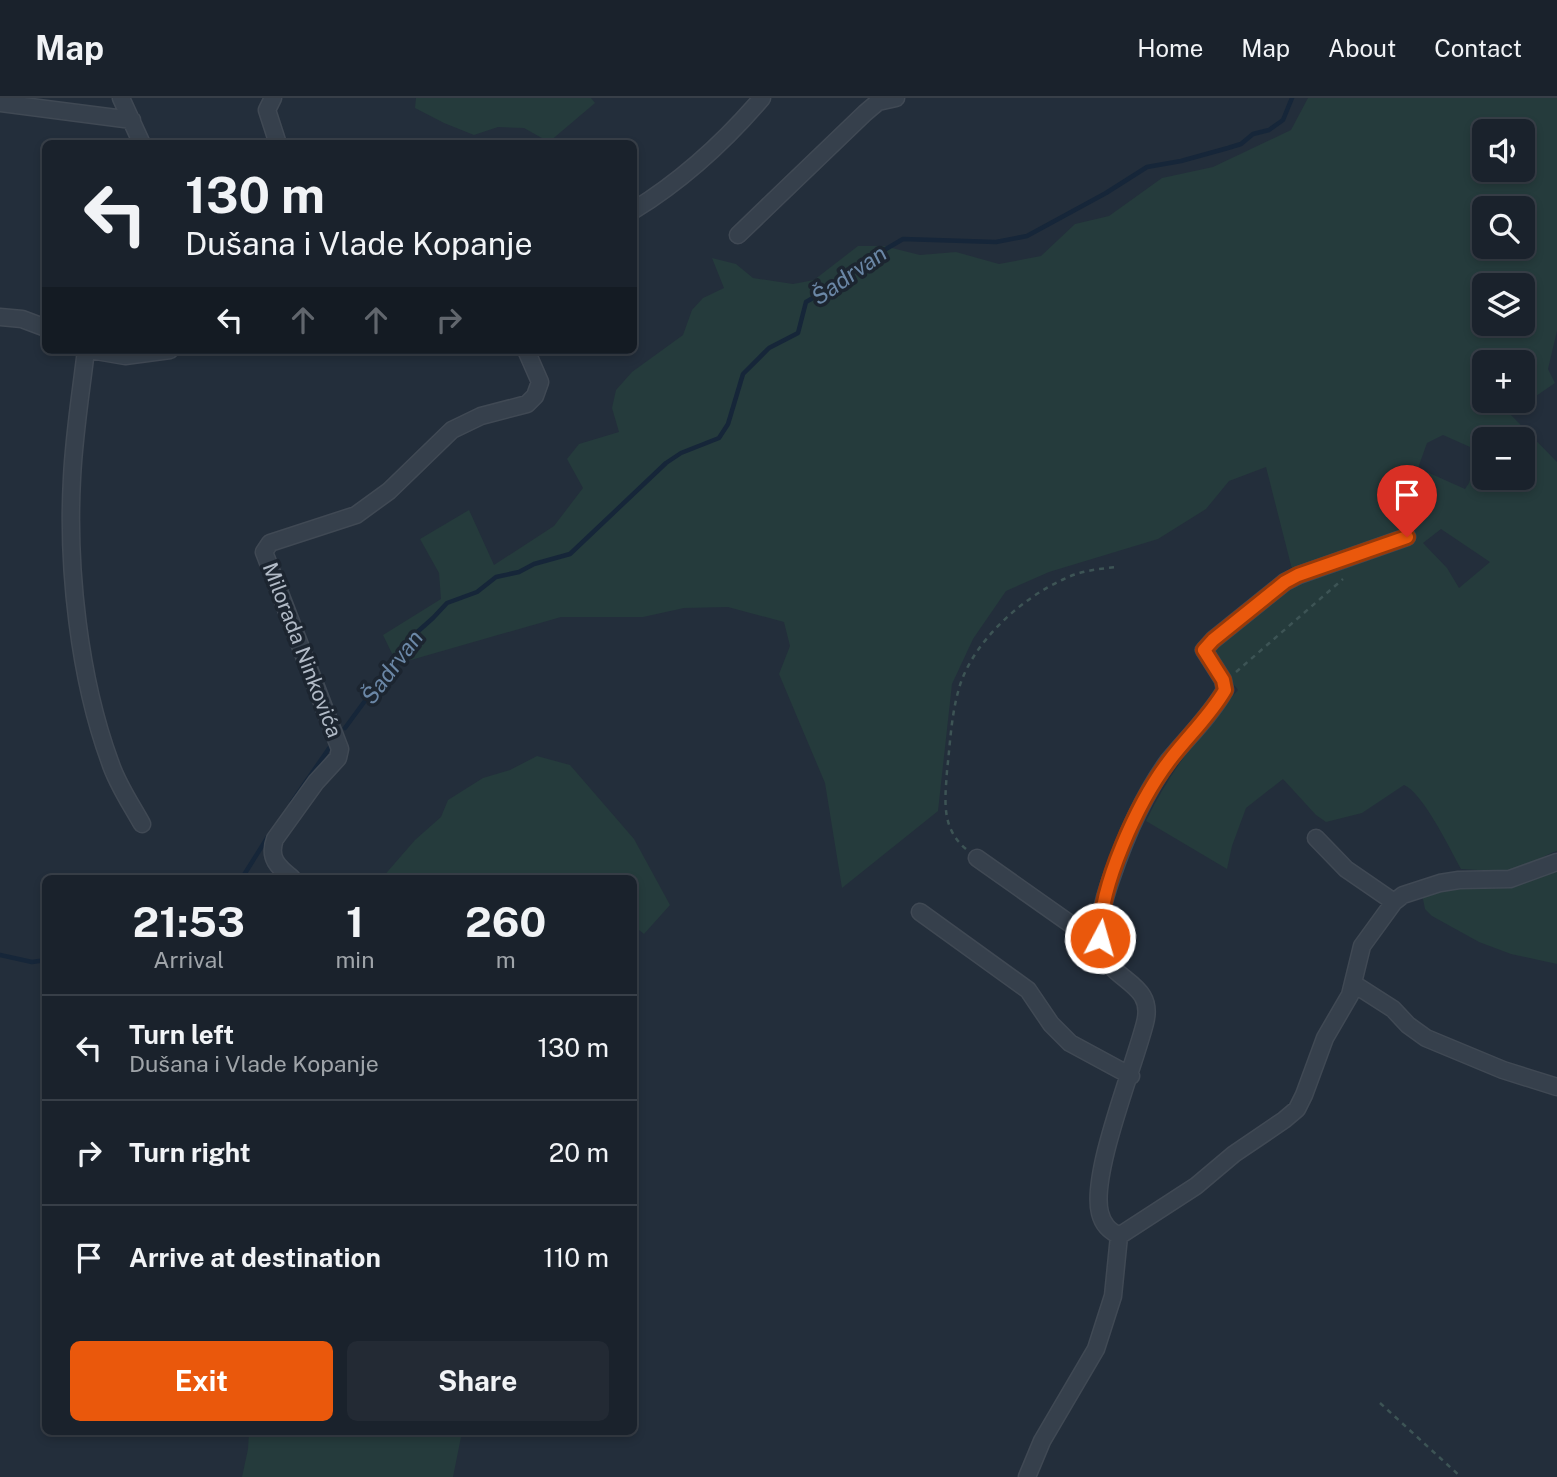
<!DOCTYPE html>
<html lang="en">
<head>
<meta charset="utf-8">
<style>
  :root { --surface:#1a222c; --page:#232a34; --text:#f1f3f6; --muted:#9fa4a9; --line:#383f48; --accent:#ea580c }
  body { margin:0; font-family:"Public Sans",sans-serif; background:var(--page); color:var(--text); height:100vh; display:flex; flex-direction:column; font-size:26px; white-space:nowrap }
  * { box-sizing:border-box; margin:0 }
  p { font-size:23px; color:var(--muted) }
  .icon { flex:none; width:38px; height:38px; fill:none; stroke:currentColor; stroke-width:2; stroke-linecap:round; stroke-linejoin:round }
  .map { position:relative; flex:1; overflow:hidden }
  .side { position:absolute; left:42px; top:777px; width:595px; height:560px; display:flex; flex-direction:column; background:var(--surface); border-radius:10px; box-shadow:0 4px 10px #0003,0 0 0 2px var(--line) }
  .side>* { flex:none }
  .hud { position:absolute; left:42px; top:42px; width:595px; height:214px; border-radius:10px; box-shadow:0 4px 10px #0003,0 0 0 2px var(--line); background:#1a222c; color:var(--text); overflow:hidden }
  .fabs { position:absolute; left:1472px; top:21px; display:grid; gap:14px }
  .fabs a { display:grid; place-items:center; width:63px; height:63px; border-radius:10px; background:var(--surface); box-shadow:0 4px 10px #0003,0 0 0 2px var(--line); font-size:35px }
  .pin { position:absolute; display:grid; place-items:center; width:60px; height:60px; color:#fff; margin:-72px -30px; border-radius:50% 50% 50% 0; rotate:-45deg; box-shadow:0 0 7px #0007 }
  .pin .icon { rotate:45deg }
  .me { position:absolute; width:77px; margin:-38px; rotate:6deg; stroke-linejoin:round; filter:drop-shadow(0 0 5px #0008) }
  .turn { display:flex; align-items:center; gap:24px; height:147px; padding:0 28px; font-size:32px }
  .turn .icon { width:91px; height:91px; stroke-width:2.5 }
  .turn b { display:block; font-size:49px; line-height:60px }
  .lanes { display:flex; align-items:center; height:66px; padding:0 28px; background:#0003; justify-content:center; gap:35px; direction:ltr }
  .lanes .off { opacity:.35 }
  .eta { display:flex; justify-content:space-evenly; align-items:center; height:119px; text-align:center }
  .eta b { font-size:42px; font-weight:700; line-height:49px }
  .action { display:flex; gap:14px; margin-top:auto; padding:14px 28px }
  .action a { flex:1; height:80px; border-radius:10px; background:var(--accent); color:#fff; font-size:28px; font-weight:700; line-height:80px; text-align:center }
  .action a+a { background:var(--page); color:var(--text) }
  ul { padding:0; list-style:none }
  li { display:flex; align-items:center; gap:21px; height:105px; padding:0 28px; border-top:2px solid var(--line) }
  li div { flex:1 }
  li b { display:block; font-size:26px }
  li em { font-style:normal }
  header { display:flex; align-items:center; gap:42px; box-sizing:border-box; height:98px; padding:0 35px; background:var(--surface); border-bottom:2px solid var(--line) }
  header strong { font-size:33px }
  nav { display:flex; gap:38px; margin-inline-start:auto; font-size:24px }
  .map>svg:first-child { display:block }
  .green { fill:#253b3c; fill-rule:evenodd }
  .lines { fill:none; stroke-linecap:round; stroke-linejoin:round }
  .stream { stroke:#162639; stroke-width:4.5 }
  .minor-casing { stroke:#404954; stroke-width:19 }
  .path { stroke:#3d5455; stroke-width:2.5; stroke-dasharray:5 5; stroke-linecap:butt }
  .minor { stroke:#36404c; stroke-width:16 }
  .route-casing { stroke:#983908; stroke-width:18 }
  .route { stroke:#ea580c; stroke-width:12 }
  .labels { text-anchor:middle; stroke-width:7; stroke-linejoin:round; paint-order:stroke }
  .street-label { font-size:21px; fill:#b2bbc7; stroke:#1c2530 }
  .water-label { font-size:23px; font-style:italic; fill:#6b87a6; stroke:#1c2530 }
</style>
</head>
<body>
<header>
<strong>Map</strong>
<nav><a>Home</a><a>Map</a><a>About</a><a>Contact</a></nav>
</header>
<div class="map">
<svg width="1557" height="1379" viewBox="0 0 1557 1379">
  <rect width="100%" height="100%" fill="#232e3b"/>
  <path class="green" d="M 416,0 L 591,0 L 595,5 L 549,44 L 524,30 L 498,29 L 474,37 L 444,25 L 415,10 Z
    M 1308,0 L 1557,0 L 1557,233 L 1548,271 L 1555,285 L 1510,316 L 1557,364 L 1557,753 C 1546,756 1538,763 1527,767 C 1506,776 1484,772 1461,771 C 1450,751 1423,695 1404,687 L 1362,715 L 1326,724 L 1316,717 L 1283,681 L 1246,710 L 1232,748 L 1227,771 L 1146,723 C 1169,674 1202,633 1238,592 L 1210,556 L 1216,545 L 1287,487 L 1416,438 L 1407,432 L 1293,475 L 1266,369 L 1229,383 L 1206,411 L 1158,441 L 1049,474 L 1006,493 L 973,541 L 952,586 L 938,713 L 842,790 L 825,685 L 779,576 L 790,548 L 784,524 L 728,509 L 684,510 L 643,519 L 561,519 L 397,566 L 383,537 L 441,501 L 439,475 L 420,441 L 469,412 L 494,467 L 554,428 L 583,390 L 567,361 L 579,346 L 619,334 L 612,310 L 616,292 L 632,274 L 683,237 L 692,212 L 703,200 L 724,190 L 712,160 L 736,166 L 753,180 L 793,186 L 814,182 L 858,148 L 884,148 L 920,157 L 956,154 L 999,166 L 1041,158 L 1075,126 L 1109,118 L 1162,80 L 1213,69 L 1291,32 ZM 1484,33 L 1522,33 L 1522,72 L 1484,72 ZM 1484,110 L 1522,110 L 1522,149 L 1484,149 ZM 1484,187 L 1522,187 L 1522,226 L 1484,226 ZM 1484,264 L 1522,264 L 1522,303 L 1484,303 ZM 1443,337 L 1479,353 L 1469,385 L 1465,391 L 1418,370 L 1427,345 ZM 1484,341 L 1522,341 L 1522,380 L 1484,380 ZM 1441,431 L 1490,464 L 1459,490 L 1447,470 L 1423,445 Z
    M 537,658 L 570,667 L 634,741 L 670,807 L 644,836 L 634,828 L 634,780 L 382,780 L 415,742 L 441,719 L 448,702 L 483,680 L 510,672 Z
    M 1557,772 L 1557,866 L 1511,856 L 1479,844 L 1432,818 L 1425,811 L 1422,796 L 1456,790 L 1520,787 Z
    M 249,1334 L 462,1334 L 453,1379 L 242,1379 L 248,1351 Z"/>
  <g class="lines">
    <path class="stream" d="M 345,630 L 384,577 L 402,558 L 406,544 L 433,520 L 447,505 L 477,494 L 496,479 L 519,474 L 534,466 L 570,456 L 666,365 L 681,355 L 719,340 L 728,326 L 743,276 L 769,250 L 798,235 L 806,204 L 845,181 L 864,164 L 903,141 L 996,144 L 1027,138 L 1106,95 L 1147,69 L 1181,63 L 1228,50 L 1241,46 L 1253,36 L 1269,32 L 1283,22 L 1292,0
      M 292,704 L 330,649
      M 242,780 L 269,737
      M 0,857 L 32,864 L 46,862"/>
    <g class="minor-casing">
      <path id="minor" d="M 121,0 L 142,46
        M 273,0 L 267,12 L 278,46
        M 0,5 L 132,22
        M 634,112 C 681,83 726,42 762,0
        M 738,137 L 865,15 L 878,4 L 896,0
        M 0,219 L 22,221 L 46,230
        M 86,252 C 81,294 74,337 72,380 C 67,469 79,580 110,664 C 117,686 131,706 142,726
        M 90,252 L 125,258 L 170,252
        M 1316,740 L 1346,771 L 1394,804 L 1403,797 L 1440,785 L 1459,782 L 1510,781 L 1557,764
        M 977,760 L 1079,832 L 1100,840
        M 292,780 C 278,769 268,760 275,741 L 316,684 L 338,660 L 340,651 L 264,454 L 270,445 L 356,417 L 389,393 L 452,332 L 481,318 L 527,306 L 535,298 L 540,284 L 526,252
        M 1394,804 L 1362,848 L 1350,897 L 1325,940 L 1304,997 L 1297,1011 L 1284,1022 L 1234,1056 L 1196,1088 L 1119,1138 C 1109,1132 1103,1127 1100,1115 C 1090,1076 1134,969 1145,925 C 1156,883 1108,884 1100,848 C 1096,827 1104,801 1111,781 C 1125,740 1143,697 1169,662 C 1188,639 1210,618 1225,592 L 1223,582 L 1204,552 L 1213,542 L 1285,484 L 1299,477 L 1407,439
        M 920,814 L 1028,892 L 1051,926 L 1070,945 L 1131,978
        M 1354,886 L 1393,911 L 1408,927 L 1426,940 L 1503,972 L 1557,989
        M 1027,1379 L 1042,1343 L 1096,1251 L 1113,1198 L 1119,1138"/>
    </g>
    <path class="path" d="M 1236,574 L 1343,481
      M 966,751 C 941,730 945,703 947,673 C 950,647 951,620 958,594 C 970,546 1020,501 1064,481 C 1080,473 1098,471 1116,469
      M 1380,1305 L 1461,1379"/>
    <use href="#minor" class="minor"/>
  </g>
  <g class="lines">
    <g class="route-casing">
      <path id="route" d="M 1100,840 C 1099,788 1138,704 1169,663 C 1187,639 1210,618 1225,592 L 1223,582 L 1204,552 L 1213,542 L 1285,484 L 1298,477 L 1407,439"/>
    </g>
    <use href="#route" class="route"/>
  </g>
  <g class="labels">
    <g class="street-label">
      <text transform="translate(302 552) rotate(69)" y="7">Milorada Ninkovića</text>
    </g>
    <g class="water-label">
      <text transform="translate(849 177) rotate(-35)" y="8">Šadrvan</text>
      <text transform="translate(392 569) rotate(-53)" y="8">Šadrvan</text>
    </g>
  </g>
</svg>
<div class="fabs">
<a><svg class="icon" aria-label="sound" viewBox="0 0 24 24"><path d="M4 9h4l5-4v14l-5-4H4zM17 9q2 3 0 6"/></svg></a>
<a><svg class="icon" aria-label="search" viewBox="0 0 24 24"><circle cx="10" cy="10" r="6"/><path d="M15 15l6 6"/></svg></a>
<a><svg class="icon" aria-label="layers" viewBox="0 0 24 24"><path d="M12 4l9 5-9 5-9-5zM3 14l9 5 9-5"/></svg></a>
<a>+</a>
<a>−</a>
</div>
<div class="pin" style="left:1407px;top:439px;background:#d93025"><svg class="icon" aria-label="arrive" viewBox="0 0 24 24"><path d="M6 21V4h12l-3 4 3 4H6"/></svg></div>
<svg class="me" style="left:1100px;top:840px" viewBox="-20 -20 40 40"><circle r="17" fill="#ea580c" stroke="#fff" stroke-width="3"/><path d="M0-11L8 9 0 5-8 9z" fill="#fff"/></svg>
<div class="hud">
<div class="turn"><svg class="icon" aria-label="left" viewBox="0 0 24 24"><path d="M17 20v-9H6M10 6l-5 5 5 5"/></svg><div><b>130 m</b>Dušana i Vlade Kopanje</div></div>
<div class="lanes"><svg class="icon" aria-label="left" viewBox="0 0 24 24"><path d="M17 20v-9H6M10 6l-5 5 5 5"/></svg><svg class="icon off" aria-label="ahead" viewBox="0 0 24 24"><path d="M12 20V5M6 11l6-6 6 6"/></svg><svg class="icon off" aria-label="ahead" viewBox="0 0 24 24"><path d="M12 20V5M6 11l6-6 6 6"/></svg><svg class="icon off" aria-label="right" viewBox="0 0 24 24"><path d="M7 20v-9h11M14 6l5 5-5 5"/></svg></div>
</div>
<section class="side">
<div class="eta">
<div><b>21:53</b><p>Arrival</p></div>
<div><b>1</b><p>min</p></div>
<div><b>260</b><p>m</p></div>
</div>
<ul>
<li><svg class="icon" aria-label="left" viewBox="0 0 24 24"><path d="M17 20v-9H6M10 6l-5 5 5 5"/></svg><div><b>Turn left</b><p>Dušana i Vlade Kopanje</p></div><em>130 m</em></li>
<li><svg class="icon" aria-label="right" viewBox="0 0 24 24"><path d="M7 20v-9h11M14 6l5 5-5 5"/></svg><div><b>Turn right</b></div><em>20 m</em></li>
<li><svg class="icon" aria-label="arrive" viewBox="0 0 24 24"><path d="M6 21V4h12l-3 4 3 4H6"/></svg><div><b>Arrive at destination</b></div><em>110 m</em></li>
</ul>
<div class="action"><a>Exit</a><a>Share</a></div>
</section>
</div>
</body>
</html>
